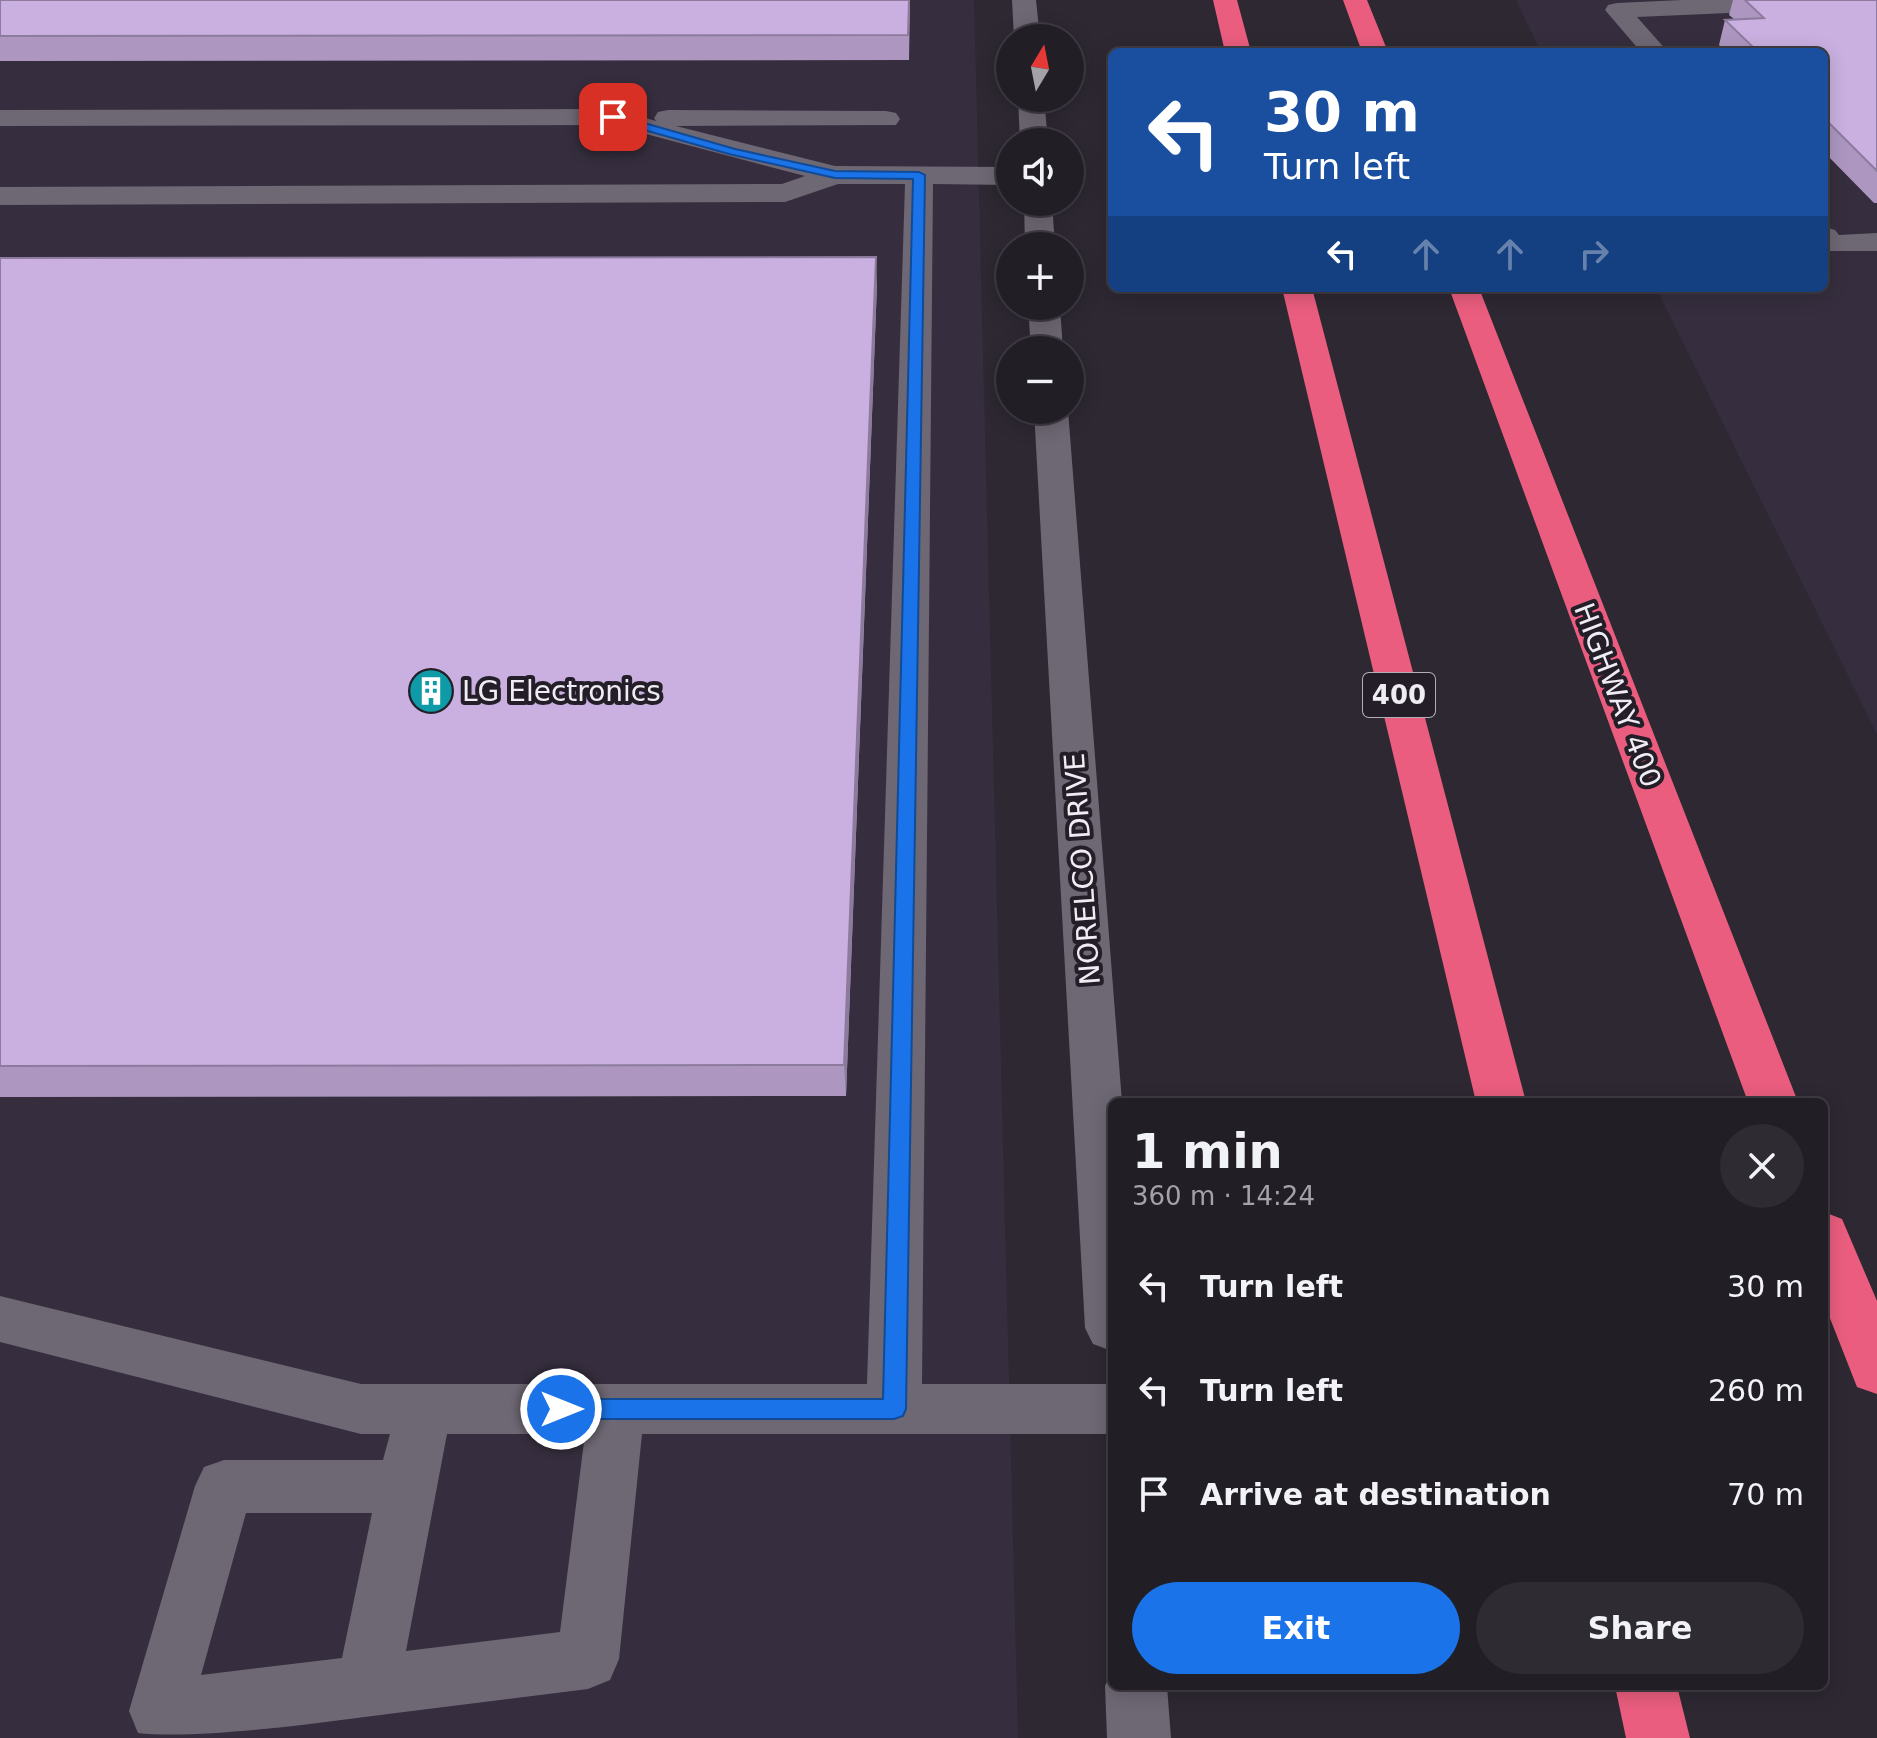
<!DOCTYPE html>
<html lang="en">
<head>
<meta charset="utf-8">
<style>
  :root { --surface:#221e26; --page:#2e2b32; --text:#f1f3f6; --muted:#a2a2a7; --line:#3f3c43; --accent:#1a73e8 }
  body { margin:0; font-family:"DejaVu Sans",sans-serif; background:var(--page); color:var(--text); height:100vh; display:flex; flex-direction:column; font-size:30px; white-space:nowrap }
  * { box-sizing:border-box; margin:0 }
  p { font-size:26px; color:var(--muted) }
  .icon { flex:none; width:44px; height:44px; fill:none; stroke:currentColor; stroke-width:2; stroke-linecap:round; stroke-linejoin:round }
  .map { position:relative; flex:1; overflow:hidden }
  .sheet { position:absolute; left:1108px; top:1098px; width:720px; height:592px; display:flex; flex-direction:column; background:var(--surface); border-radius:12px; box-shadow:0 4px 20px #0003,0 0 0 2px var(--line) }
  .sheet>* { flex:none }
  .top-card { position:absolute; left:1108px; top:48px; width:720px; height:244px; border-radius:12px; box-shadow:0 4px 20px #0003,0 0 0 2px var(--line); background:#1a4fa0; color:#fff; overflow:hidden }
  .needle { width:52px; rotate:10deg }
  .tools { position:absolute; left:996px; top:24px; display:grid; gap:16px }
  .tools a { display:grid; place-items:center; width:88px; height:88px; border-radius:50%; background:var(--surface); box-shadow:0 4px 20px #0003,0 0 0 2px var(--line); font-size:40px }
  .pin { position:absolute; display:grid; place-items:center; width:68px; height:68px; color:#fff; margin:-34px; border-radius:16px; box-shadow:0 4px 12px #0006 }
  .me { position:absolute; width:88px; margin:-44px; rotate:90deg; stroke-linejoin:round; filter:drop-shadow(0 0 6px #0008) }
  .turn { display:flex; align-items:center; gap:28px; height:168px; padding:0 24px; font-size:36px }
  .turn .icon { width:104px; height:104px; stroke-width:2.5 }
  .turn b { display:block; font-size:56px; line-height:68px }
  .lanes { display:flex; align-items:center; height:76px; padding:0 24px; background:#0003; justify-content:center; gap:40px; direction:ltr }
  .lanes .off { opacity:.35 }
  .round { display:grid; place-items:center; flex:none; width:84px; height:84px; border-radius:42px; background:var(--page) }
  .headline { display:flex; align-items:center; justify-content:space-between; height:136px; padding:0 24px }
  h1 { font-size:48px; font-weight:800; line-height:60px }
  .primary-button { display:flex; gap:16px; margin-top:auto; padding:16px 24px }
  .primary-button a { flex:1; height:92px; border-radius:48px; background:var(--accent); color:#fff; font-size:32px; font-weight:800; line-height:92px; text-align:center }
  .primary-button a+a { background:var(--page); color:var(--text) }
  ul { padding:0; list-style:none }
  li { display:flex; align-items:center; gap:24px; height:104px; padding:0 24px }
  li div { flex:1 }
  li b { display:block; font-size:30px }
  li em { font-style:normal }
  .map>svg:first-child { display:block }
  .built { fill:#362e3e }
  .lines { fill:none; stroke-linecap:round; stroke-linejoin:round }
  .minor { fill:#6e6874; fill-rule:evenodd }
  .highway { fill:#ea5d7e; fill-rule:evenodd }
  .wall { fill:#ad97c1 }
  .shaded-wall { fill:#8d7b9d }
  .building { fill:#c9b0e0; stroke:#8d7b9d; stroke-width:2 }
  .route { fill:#1a73e8; stroke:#114b97; stroke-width:2 }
  .labels { text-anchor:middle; stroke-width:8; stroke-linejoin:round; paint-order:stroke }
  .shield { fill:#231e28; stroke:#b2aeb6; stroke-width:2 }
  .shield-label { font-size:26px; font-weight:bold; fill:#f0ecf3 }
  .poi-label { font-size:28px; fill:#f0ecf3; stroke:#231e28; text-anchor:start }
  .street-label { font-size:28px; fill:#f0ecf3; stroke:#231e28 }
</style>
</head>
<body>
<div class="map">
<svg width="1877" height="1738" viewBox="0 0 1877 1738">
  <rect width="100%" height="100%" fill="#2d2832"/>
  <path class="built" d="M 0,0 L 974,0 L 1018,1738 L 0,1738 Z
    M 1516,0 L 1877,0 L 1877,734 L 1656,288 L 1824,288 L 1824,52 L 1541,52 Z"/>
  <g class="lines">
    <path class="minor" d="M 1012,0 L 1036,0 L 1040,38 L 1014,38 Z
      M 1682,0 L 1876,0 L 1873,5 L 1864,7 L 1637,17 L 1668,52 L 1641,52 L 1605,10 L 1608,5 L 1617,3 Z
      M 1018,98 L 1044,98 L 1048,142 L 1020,142 Z
      M 613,109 L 656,121 L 654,118 L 658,112 L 668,110 L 886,111 L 896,113 L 900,119 L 896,125 L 676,126 L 835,166 L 1010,167 L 1010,185 L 933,184 L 922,1384 L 1112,1384 L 1112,1434 L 642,1434 L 619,1659 L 610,1680 L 588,1689 C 493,1701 397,1713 302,1725 C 257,1730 179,1738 138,1733 L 129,1711 L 195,1486 L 204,1467 L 224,1460 L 383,1460 L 390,1434 L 361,1434 L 0,1342 L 0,1296 L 361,1384 L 867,1384 L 905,184 L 838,184 L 785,202 L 0,205 L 0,187 L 782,184 L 805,176 L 612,125 L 0,126 L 0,110 ZM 447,1434 L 585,1434 L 560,1632 L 406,1651 ZM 246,1513 L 372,1513 L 342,1658 L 201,1675 Z
      M 1024,202 L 1052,202 L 1055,246 L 1025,246 Z
      M 1824,227 L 1835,230 L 1839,235 L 1877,233 L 1877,251 L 1824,251 Z
      M 1028,306 L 1060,306 L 1063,350 L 1031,350 Z
      M 1034,410 L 1068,410 L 1122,1102 L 1112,1102 L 1112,1351 L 1093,1344 L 1085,1328 Z
      M 1112,1669 L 1112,1686 L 1167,1686 L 1171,1738 L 1107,1738 L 1105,1686 Z"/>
    <path class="highway" d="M 1213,0 L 1237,0 L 1251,52 L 1225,52 Z
      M 1343,0 L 1367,0 L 1388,52 L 1362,52 Z
      M 1282,288 L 1312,288 L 1526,1102 L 1476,1102 Z
      M 1449,288 L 1479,288 L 1798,1102 L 1748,1102 Z
      M 1824,1212 L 1842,1219 L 1877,1301 L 1877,1394 L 1857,1387 L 1824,1303 Z
      M 1615,1686 L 1677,1686 L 1690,1738 L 1626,1738 Z"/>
  </g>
  <path class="wall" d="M 0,0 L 910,0 L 909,60 L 0,61 Z
    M 1733,0 L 1877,0 L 1877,203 L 1874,203 L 1824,152 L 1824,52 L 1726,52 L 1719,45 L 1725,20 L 1734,19 L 1729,15 Z
    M 0,258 L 877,284 L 846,1096 L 0,1097 Z"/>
  <path class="shaded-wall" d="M 876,257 L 877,284 L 846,1096 L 844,1065 Z"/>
  <path class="building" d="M 0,0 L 909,0 L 908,35 L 0,36 Z
    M 1745,0 L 1877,0 L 1877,171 L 1824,118 L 1824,52 L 1758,52 L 1725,20 L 1764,18 Z
    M 876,257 L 844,1065 L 0,1066 L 0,258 Z"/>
  <path class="route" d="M 613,114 L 735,149 L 835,171 L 919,172 L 925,175 L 906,1409 L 903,1416 L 894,1419 L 561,1419 L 553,1416 L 549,1409 L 553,1402 L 561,1399 L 883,1399 L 913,179 L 835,178 L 729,154 L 609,120 L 609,115 Z"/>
  <defs>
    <g id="building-disc" transform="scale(2.3)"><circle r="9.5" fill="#0f9aa8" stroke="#231e28"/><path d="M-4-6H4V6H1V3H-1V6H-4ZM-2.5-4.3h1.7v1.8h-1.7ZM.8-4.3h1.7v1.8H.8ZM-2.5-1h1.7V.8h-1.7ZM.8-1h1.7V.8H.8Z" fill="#fff"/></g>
  </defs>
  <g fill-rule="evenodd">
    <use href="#building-disc" x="431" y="691"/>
  </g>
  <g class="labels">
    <rect class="shield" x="1363" y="673" width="72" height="44" rx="6"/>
    <g class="shield-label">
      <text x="1399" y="704">400</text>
    </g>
    <g class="poi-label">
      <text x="462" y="701">LG Electronics</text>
    </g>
    <g class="street-label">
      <text transform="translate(1618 695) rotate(69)" y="10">HIGHWAY 400</text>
      <text transform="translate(1082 869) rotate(-94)" y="10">NORELCO DRIVE</text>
    </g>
  </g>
</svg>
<div class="tools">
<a><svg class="needle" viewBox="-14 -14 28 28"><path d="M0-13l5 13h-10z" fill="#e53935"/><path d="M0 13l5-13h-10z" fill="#a2a2a7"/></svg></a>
<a><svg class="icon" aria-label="sound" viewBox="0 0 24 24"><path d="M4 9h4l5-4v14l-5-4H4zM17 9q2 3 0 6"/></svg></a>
<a>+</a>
<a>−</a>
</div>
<div class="pin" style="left:613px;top:117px;background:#d93025"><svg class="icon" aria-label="arrive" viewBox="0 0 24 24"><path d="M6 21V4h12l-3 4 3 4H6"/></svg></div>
<svg class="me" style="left:561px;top:1409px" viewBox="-20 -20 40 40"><circle r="17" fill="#1a73e8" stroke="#fff" stroke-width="3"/><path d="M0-11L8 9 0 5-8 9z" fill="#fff"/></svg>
<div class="top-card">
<div class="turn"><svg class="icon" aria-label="left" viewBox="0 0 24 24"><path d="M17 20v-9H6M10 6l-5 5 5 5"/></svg><div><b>30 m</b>Turn left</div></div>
<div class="lanes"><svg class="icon" aria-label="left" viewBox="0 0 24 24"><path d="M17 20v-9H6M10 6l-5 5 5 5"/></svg><svg class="icon off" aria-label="ahead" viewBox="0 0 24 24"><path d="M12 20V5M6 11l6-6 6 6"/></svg><svg class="icon off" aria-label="ahead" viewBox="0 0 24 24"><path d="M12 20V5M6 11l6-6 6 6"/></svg><svg class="icon off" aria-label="right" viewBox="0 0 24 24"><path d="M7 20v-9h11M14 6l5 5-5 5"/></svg></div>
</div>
<section class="sheet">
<div class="headline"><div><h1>1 min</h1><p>360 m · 14:24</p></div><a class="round"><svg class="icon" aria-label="close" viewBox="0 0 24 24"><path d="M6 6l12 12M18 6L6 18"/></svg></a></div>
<ul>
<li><svg class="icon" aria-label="left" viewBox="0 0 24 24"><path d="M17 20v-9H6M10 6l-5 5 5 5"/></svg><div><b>Turn left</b></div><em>30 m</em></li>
<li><svg class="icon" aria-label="left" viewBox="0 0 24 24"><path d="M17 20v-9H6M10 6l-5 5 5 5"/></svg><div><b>Turn left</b></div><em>260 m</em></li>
<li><svg class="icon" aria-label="arrive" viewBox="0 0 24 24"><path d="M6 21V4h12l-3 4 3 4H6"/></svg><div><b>Arrive at destination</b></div><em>70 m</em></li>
</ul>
<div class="primary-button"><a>Exit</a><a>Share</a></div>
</section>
</div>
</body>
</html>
